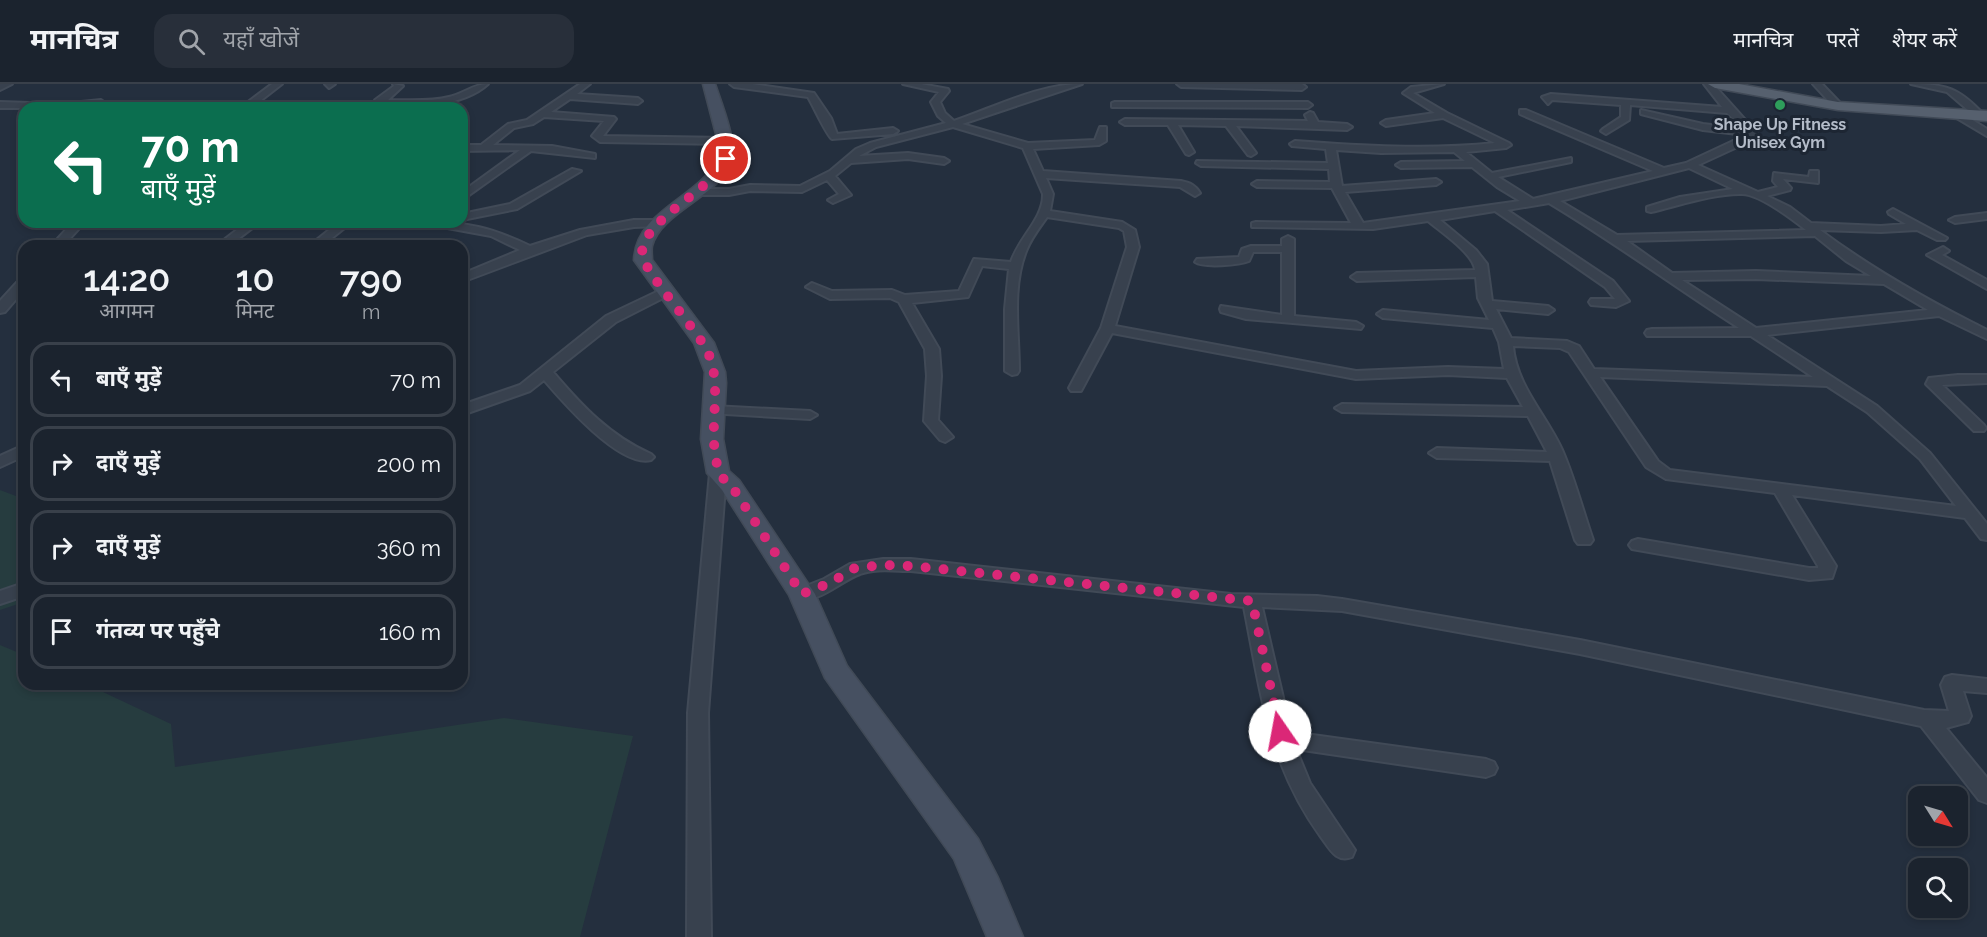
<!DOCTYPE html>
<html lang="hi">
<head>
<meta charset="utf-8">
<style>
  :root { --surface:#1b232e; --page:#282f3a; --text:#f1f3f6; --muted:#a0a4aa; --line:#39404a }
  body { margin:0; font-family:Raleway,"Noto Sans Devanagari",sans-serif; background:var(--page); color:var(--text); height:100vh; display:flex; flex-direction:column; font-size:22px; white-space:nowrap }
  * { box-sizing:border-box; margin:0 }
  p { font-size:20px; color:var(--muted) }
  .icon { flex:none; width:33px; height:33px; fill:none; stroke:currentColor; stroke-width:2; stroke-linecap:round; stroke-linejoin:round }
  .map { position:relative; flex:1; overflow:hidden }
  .details { position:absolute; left:18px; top:156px; width:450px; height:450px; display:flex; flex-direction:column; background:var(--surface); border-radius:18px; box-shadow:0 3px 9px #0003,0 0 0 2px var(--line) }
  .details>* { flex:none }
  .top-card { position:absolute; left:18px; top:18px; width:450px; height:126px; border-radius:18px; box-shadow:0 3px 9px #0003,0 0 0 2px var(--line); background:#0b6e4f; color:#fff; overflow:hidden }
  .needle { width:39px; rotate:127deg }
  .buttons { position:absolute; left:1908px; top:702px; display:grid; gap:12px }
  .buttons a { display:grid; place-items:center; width:60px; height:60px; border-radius:12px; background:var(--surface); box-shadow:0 3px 9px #0003,0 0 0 2px var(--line); font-size:30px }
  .pin { position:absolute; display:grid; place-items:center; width:51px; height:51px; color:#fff; margin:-26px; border:3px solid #fff; border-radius:50%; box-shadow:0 2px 6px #0007 }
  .me { position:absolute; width:66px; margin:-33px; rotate:348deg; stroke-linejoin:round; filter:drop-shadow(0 0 4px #0008) }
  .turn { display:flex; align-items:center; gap:21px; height:126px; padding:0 24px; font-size:27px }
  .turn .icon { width:78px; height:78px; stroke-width:2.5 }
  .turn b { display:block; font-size:42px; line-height:51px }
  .eta { display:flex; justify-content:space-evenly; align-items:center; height:102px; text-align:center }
  .eta b { font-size:36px; font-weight:600; line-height:42px }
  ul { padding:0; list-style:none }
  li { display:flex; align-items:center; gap:18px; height:75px; margin:0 12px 9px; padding:0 12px; border:3px solid var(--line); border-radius:18px }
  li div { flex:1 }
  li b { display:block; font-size:22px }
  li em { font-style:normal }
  header { display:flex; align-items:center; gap:36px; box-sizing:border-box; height:84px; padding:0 30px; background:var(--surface); border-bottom:2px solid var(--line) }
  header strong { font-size:28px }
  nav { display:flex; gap:33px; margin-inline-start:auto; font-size:21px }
  .search { width:420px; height:54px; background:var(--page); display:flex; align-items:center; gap:15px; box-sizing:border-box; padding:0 21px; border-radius:18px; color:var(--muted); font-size:22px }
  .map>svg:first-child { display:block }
  .green { fill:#263c3f }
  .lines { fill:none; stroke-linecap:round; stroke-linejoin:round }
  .street-casing { stroke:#414a57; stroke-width:4 }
  .secondary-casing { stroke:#414a57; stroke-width:3 }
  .primary-casing { stroke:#414a57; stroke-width:3 }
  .street { fill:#38414e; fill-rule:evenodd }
  .secondary { fill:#465061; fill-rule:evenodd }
  .primary { fill:#56606e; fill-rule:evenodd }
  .route { stroke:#db2777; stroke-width:10; stroke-dasharray:0 18 }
  .leisure-dot { fill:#2e9e5b; stroke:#1d2633; stroke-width:2 }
  .labels { text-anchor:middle; stroke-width:6; stroke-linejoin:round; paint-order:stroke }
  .far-poi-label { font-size:16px; font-weight:bold; fill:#b4bcc9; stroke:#1d2633 }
</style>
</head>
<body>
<header>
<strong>मानचित्र</strong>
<div class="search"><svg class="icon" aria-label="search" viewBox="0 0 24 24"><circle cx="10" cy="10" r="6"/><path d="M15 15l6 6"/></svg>यहाँ खोजें</div>
<nav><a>मानचित्र</a><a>परतें</a><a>शेयर करें</a></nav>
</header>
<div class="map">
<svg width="1987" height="853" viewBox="0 0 1987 853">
  <rect width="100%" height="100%" fill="#242f3e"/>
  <path class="green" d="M 0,406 L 24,415 L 24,518 L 0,526 Z
    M 0,561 L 24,571 L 24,600 L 86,600 L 171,640 L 175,683 L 504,634 L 633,652 L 580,853 L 0,853 Z"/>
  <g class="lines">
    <g class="street-casing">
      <path id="street" d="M 0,0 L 12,0 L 0,6 Z
        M 272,0 L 282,0 L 251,24 L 240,24 Z
        M 325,0 L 335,0 L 329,4 Z
        M 393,0 L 403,2 L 388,16 C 408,16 429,18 449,13 C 463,10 474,0 488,0 C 462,24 407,25 374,22 L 375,16 L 394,2 Z
        M 580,0 L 590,0 L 577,10 L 638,14 L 642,17 L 638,20 L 570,15 L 551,28 L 614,33 L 616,35 L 603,52 L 726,54 L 731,57 L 726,60 L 600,58 L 592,52 L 604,37 L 544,33 L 533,40 L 514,44 L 493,61 L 552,62 L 595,70 L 595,74 L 531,67 L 462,116 L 462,108 L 520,66 L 462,67 L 462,61 L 481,61 L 508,40 L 527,36 Z
        M 730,0 L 752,0 L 814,9 L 831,34 L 837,50 L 893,44 L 898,47 L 893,50 L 832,55 C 826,50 814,23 808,13 L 734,3 Z
        M 903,0 L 921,0 L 948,5 L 949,7 L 940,18 L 945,29 L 954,37 C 995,23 1039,0 1082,0 L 962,40 L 1028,59 L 1095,56 L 1100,43 L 1106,43 L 1106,57 L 1099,61 L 1033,65 L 1043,87 L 1181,97 C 1190,99 1195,101 1200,109 L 1195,112 L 1180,103 L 1046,94 L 1053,110 L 1050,127 L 1122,138 L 1135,146 L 1139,163 L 1115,242 L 1356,287 L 1448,283 L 1504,285 L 1499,258 L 1493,244 L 1383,234 L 1377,230 L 1383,226 L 1489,236 L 1478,214 L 1476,193 L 1357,197 L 1351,193 L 1357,189 L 1475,186 C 1474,170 1441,148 1428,137 L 1373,145 L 1252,143 L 1252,139 L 1256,138 L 1351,139 L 1332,104 L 1257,103 L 1252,100 L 1257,97 L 1330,98 L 1329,85 L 1201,82 L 1196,79 L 1197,77 L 1328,79 L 1326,65 L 1292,62 L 1290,60 L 1295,57 C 1361,62 1428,66 1495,59 L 1443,34 L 1386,42 L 1381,39 L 1386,36 L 1435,29 L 1403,9 L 1411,3 L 1444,0 L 1413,9 L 1447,29 L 1509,59 L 1511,61 L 1506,64 L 1466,68 L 1492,89 L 1571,74 L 1571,78 L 1498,93 L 1533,115 L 1653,87 L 1520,30 L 1520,26 L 1526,26 L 1664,84 L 1686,79 L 1746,51 L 1703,46 L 1641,30 L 1641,26 L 1703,40 L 1745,45 L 1727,29 L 1630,21 L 1629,36 L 1606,50 L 1601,47 L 1603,45 L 1621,33 L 1621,21 L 1552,16 L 1548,20 L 1542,13 L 1551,10 L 1722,23 L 1704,0 L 1713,0 L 1757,49 L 1748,58 L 1698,81 L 1758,108 L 1778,103 L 1773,97 L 1774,89 L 1809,93 L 1810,87 L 1818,87 L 1818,99 L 1783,95 L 1791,104 L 1790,106 L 1767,112 L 1790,123 L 1811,139 L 1881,142 L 1906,140 L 1889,130 L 1888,128 L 1893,125 L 1947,154 L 1945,156 L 1937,156 L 1917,146 L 1881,148 L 1820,146 C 1872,185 1929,217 1987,246 L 1987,255 L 1939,232 L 1767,251 L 1877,322 L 1930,369 L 1987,440 L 1987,456 L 1981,455 L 1965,434 L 1792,411 L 1836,482 L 1832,494 L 1809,496 L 1632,465 L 1629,461 L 1632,457 L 1638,455 L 1809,484 L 1818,484 L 1818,482 L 1775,409 L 1666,395 L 1646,383 L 1569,268 L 1560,264 L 1513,262 C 1516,302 1548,333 1563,368 C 1575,396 1583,427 1593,456 L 1590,460 L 1578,460 L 1575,456 L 1550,377 L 1437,374 L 1429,369 L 1437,364 L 1547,368 L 1528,332 L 1342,328 L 1335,324 L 1342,320 L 1523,323 L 1507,294 L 1448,291 L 1356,295 L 1112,249 L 1081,307 L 1071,307 L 1069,304 L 1101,244 L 1127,163 L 1124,147 L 1119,144 L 1047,133 C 1040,143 1032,153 1027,165 C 1011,202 1019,248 1019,287 L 1017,290 L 1012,291 L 1005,287 L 1005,225 L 1009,185 L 982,182 L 968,213 L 912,219 L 939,265 L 941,292 L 938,336 L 953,353 L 945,358 L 940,356 L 924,337 L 927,292 L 925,265 L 899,218 L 890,214 L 830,215 L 806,203 L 812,199 L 832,207 L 892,206 L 905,211 L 959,207 L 974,175 L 1011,178 C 1018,155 1044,134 1043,110 L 1023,64 L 953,43 L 876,63 L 859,72 L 908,69 L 944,74 L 949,77 L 944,80 L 908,75 L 851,79 L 835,92 L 851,111 L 833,119 L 828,116 L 839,110 L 827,96 L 802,108 L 750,107 L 729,111 L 696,111 L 691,108 L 696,105 L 729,105 L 750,101 L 800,102 L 830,87 L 856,65 L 870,59 L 946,39 L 938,32 L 931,18 L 939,8 ZM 1336,66 L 1381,69 L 1454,68 L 1465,77 L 1401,78 L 1396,81 L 1401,84 L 1472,83 L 1497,103 L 1520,117 L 1363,139 L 1345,108 L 1436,101 L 1441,98 L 1436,95 L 1342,102 ZM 1689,84 L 1733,105 L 1680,113 L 1647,123 L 1647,127 L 1651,128 C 1677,122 1716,109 1742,110 C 1759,110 1792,135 1806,146 L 1617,151 L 1560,117 ZM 1549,119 C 1614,158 1675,203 1739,244 L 1652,245 L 1647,246 L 1645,249 L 1647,252 L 1751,252 L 1813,293 L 1594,285 L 1579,262 L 1567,257 L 1511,254 L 1496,225 L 1548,230 L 1554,226 L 1548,222 L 1492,217 L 1487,180 L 1476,166 L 1440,136 L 1495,127 L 1605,203 L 1615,215 L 1591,215 L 1589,218 L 1591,221 L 1616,223 L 1629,217 L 1613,197 L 1507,126 ZM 1815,152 L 1846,177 L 1871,192 L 1756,187 L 1672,189 L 1627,157 ZM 1756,195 L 1884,200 L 1928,226 L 1756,244 L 1682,196 ZM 1600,293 L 1827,302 L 1867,328 L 1920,375 L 1956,422 L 1670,386 L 1658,377 Z
        M 1177,0 L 1302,0 L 1306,3 L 1302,6 L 1181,3 Z
        M 1813,0 L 1822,0 L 1841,20 L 1841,24 L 1835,24 Z
        M 1911,0 C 1946,0 1959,4 1984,31 L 1976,33 L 1947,8 Z
        M 101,16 L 105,19 L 104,21 L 78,24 L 0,24 L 0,18 L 61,20 Z
        M 1115,18 L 1308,18 L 1312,21 L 1308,24 L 1112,23 L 1112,19 Z
        M 1310,28 L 1313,29 L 1318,38 L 1347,40 L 1352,43 L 1347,46 L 1236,42 L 1256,69 L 1251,72 L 1248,71 L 1226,42 L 1178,41 L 1194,68 L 1189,71 L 1186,70 L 1168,41 L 1125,41 L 1120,38 L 1125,35 L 1308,37 L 1305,31 Z
        M 1955,29 L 1961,29 L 1987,45 L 1987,52 L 1955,33 Z
        M 572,85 L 581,87 L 517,125 L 462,136 L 462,130 L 510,120 Z
        M 1987,129 L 1987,135 L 1955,139 L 1949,136 L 1955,133 Z
        M 634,136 L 659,136 L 665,139 L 659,142 L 634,143 L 587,151 L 462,198 L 462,190 L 520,166 L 491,152 L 431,141 L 425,138 C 468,138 492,144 530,162 L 580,146 Z
        M 73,138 L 85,138 L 63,162 L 51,162 Z
        M 247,138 L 260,138 L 229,162 L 216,162 Z
        M 339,138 L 352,138 L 322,162 L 309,162 Z
        M 1288,152 L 1294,155 L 1294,232 L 1356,238 L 1363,242 L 1361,245 L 1246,235 L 1221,228 L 1220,225 L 1221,222 L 1282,231 L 1282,168 L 1253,168 L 1249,177 C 1240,181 1203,184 1195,178 L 1197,175 L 1239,173 L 1242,165 L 1251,162 L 1282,162 L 1282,155 Z
        M 1943,163 L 1949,167 L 1942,171 L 1987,196 L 1987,205 L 1927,171 Z
        M 24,194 L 24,206 L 5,228 L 0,229 L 0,217 L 20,195 Z
        M 665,204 L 669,205 L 671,208 L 669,211 L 616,238 L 553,288 C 582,322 610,352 651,370 L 654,373 L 651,376 C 620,384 563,318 544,296 L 530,307 L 462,331 L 462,321 L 520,301 L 606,232 Z
        M 1958,291 L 1987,291 L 1987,299 L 1942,301 L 1984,341 L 1986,344 L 1984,347 L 1974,347 L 1926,300 L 1929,294 Z
        M 713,322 L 810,327 L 817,331 L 810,335 L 708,329 L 706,326 Z
        M 24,361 L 24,372 L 0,383 L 0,372 Z
        M 718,384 L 726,389 L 708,629 L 711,853 L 687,853 L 688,629 L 710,389 Z
        M 883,475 L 911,475 L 1231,510 L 1317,512 L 1342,515 L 1580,556 L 1924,626 L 1949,627 L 1941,601 L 1945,593 L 1952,591 L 1987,595 L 1987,609 L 1963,607 L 1971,632 L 1968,638 L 1946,644 L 1987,694 L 1987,719 L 1979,716 L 1921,642 L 1580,570 L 1342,527 L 1262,523 L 1291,648 L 1486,675 L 1494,678 L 1497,684 L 1494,690 L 1486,693 L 1296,665 L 1310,699 L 1355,766 L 1352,773 C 1336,779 1330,765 1321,753 C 1268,680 1261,609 1244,523 L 911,487 C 895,487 875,484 860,490 C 840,497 818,521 796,514 L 793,510 L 796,506 L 824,495 L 850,480 Z
        M 24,499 L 24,512 L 0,520 L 0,507 Z"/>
    </g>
    <g class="secondary-casing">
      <path id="secondary" d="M 703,0 L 715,0 C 721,18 737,58 732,76 C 722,111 660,128 652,162 C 651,166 652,172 652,176 L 714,259 L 725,288 L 726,299 L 723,355 L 729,387 L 739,396 L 815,510 L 847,582 L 978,755 L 998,794 L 1023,853 L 987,853 L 954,775 L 825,594 L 789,511 L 722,406 L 707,389 L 701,355 L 705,288 L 694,259 L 634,176 C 636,127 696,115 718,76 L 716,50 Z"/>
    </g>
    <g class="primary-casing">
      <path id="primary" d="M 1708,0 L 1739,0 L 1838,18 L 1987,27 L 1987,37 L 1838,26 L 1715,4 Z"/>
    </g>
    <use href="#street" class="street"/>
    <use href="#secondary" class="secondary"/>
    <use href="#primary" class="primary"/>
  </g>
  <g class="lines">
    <path class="route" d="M 726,75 C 712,107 643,135 642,169 C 641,185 700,248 709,271 C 722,304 709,340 716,375 C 717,379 717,385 718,388 C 721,393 727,398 731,401 L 802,510 L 830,499 L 855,484 L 883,481 L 911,482 L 1252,517 L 1280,647"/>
  </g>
  <circle class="leisure-dot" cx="1780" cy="21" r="6"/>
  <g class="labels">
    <g class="far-poi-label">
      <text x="1780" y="46">Shape Up Fitness<tspan x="1780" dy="18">Unisex Gym</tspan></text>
    </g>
  </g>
</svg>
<div class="buttons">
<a><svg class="needle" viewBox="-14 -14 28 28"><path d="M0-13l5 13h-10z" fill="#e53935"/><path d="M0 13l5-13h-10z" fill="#a0a4aa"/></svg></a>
<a><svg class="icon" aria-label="search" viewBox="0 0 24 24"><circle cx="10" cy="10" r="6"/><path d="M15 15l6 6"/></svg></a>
</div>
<div class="pin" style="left:726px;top:75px;background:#d93025"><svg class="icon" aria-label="arrive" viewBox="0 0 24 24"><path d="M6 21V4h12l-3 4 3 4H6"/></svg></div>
<svg class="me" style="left:1280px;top:647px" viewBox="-20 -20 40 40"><circle r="19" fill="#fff"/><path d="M0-13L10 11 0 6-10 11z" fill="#db2777"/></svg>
<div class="top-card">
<div class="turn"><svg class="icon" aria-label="left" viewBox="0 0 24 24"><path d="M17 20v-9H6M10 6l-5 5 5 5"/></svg><div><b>70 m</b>बाएँ मुड़ें</div></div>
</div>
<section class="details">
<div class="eta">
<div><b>14:20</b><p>आगमन</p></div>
<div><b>10</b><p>मिनट</p></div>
<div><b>790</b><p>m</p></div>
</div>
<ul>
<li><svg class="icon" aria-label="left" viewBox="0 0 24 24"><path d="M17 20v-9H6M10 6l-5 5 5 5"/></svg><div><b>बाएँ मुड़ें</b></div><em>70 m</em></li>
<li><svg class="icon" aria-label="right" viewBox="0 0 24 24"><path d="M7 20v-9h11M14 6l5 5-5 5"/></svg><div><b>दाएँ मुड़ें</b></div><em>200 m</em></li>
<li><svg class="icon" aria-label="right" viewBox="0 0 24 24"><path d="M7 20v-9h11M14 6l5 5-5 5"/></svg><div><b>दाएँ मुड़ें</b></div><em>360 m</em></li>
<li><svg class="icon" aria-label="arrive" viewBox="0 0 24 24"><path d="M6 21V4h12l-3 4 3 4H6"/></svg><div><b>गंतव्य पर पहुँचे</b></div><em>160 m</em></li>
</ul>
</section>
</div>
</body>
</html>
